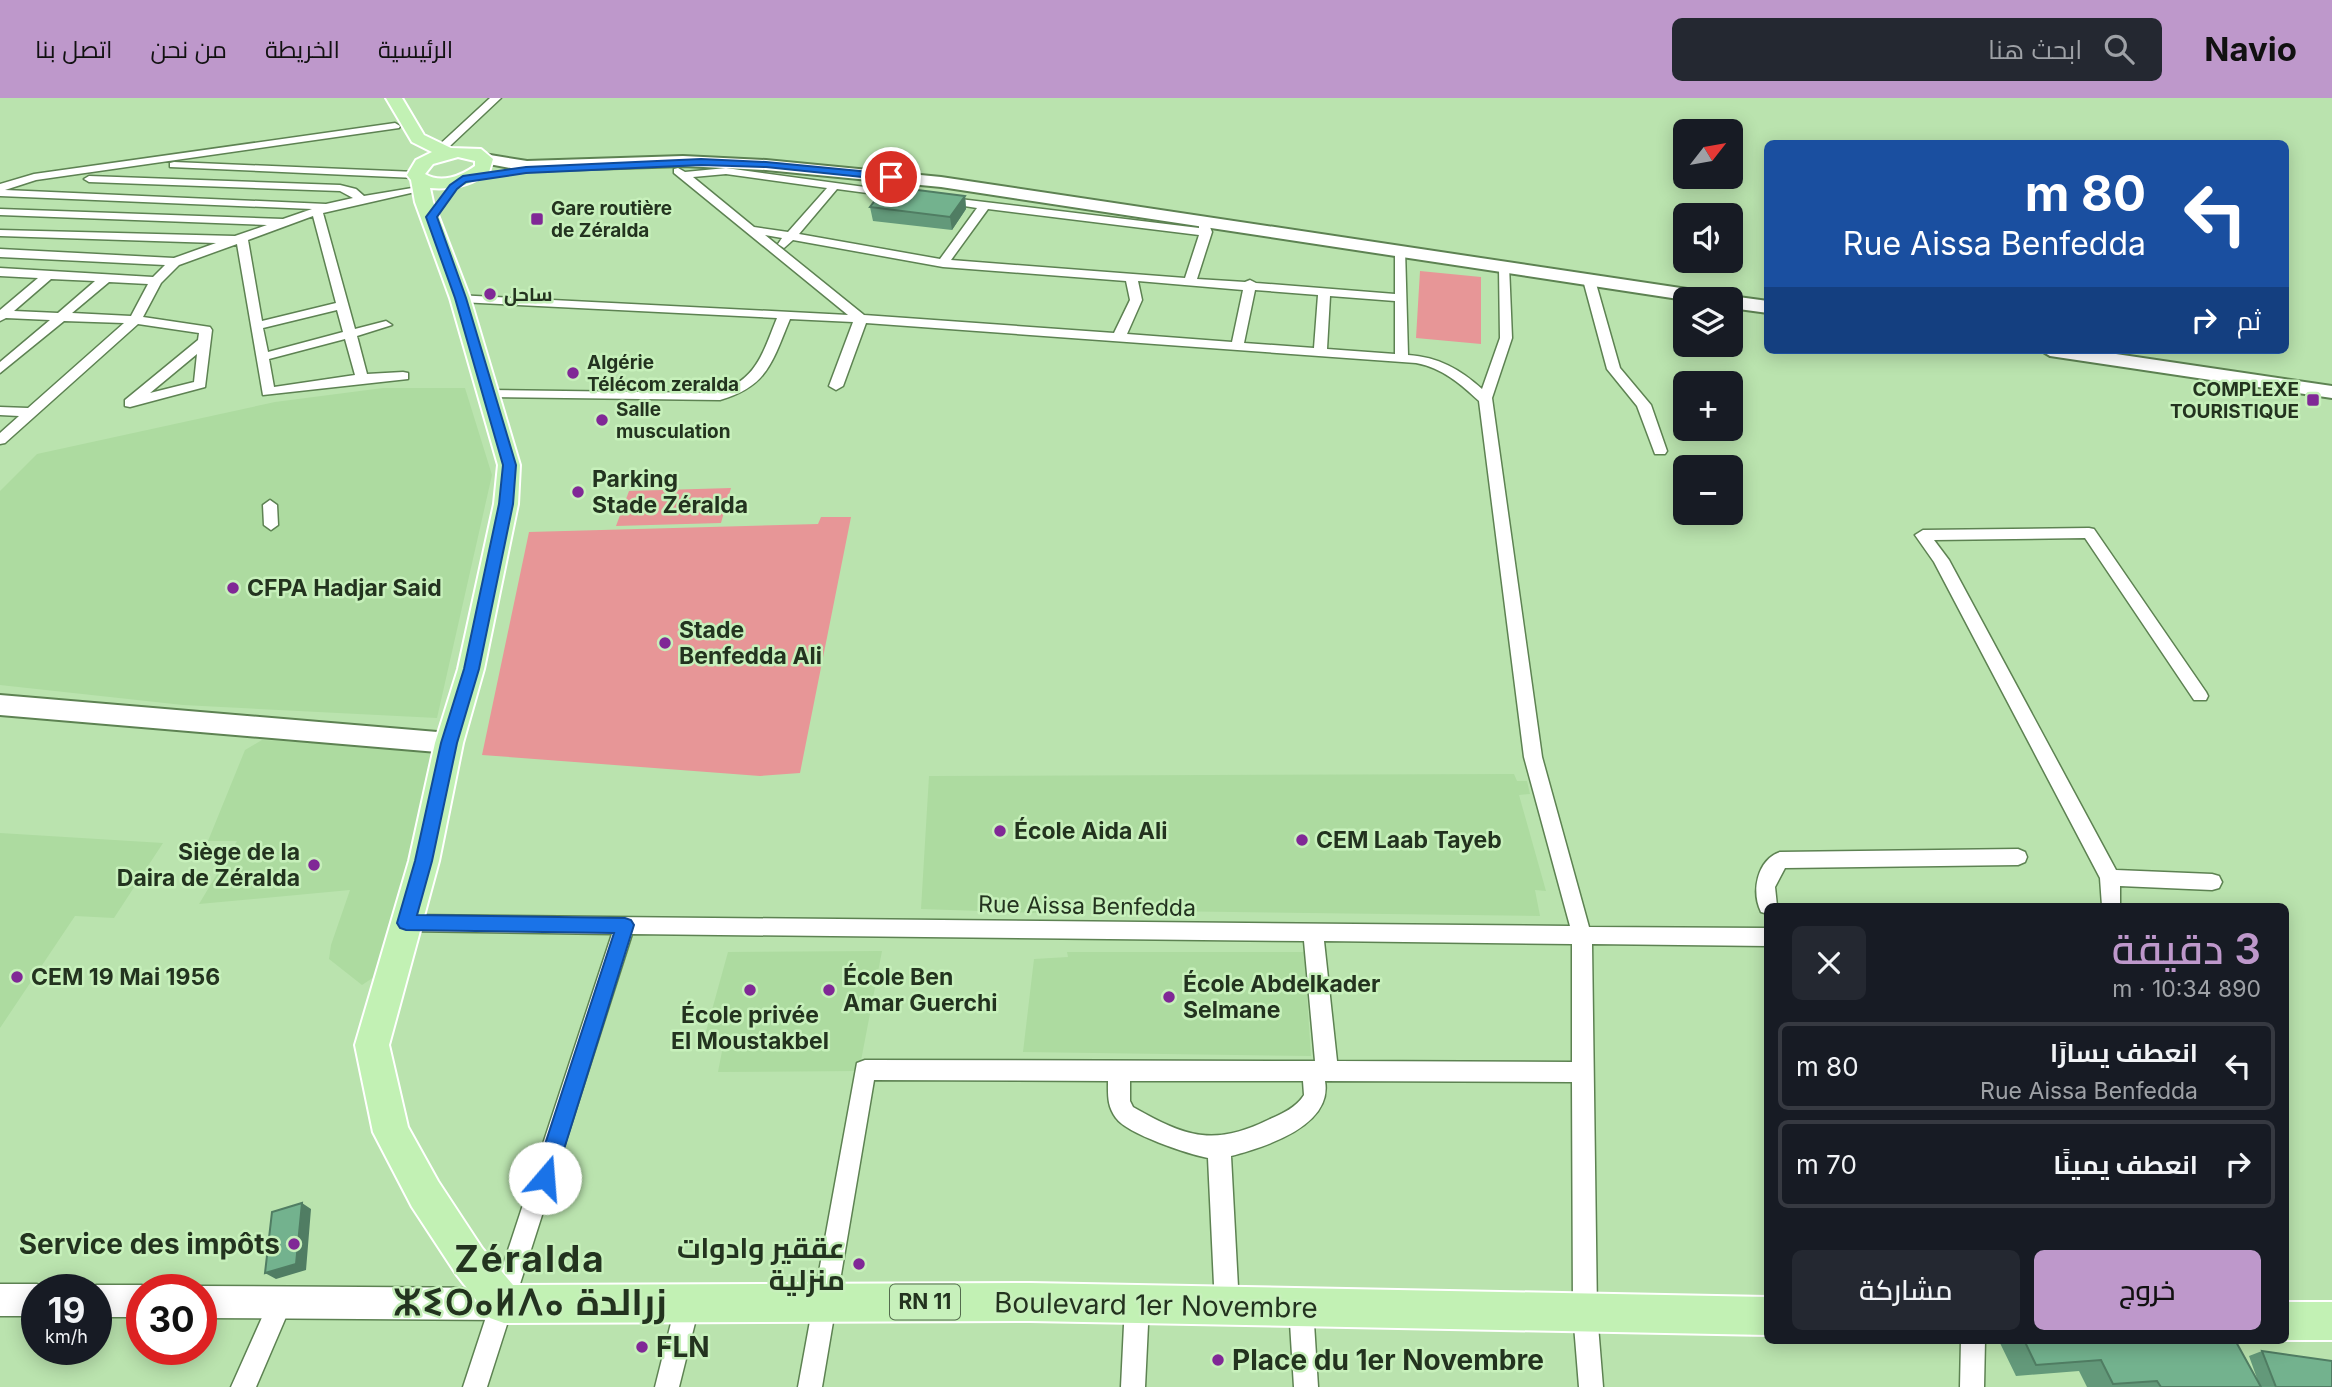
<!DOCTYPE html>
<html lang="ar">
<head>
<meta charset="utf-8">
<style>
  :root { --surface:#171b24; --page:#242831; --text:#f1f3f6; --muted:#9ea1a6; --line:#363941; --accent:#be98cb }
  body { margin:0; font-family:Inter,Cairo,"Noto Sans Tifinagh",sans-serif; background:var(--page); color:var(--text); direction:rtl; height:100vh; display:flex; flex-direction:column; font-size:26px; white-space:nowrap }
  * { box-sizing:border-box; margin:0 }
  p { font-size:23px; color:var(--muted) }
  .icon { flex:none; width:38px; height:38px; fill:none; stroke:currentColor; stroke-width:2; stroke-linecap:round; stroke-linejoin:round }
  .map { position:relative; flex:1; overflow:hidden; direction:ltr }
  .panel { position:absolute; left:1764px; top:805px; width:525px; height:441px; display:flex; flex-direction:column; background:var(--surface); border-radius:10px; box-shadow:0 4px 18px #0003; direction:rtl }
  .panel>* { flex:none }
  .guide { position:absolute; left:1764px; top:42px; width:525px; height:214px; border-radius:10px; box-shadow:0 4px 18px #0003; direction:rtl; background:#1a4fa0; color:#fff; overflow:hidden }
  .needle { width:46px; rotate:59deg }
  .controls { position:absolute; left:1673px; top:21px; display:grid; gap:14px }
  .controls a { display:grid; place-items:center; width:70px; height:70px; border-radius:10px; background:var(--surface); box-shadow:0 4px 18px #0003; font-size:35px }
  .speed { position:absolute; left:21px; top:1176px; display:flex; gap:14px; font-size:35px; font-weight:700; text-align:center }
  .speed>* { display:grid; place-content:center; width:91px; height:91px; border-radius:50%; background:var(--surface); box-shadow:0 4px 18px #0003; line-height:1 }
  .speed small { font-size:18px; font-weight:400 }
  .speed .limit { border:10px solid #d22; background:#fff; color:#111 }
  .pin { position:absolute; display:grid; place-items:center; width:60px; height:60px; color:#fff; margin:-30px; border:4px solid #fff; border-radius:50%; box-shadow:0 2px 7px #0007 }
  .me { position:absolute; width:77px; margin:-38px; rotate:18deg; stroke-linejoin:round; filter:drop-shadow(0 0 5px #0008) }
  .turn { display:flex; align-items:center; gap:24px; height:147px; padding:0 28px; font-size:32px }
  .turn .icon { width:91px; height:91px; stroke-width:2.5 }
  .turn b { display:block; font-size:49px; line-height:60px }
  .then { display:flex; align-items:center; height:66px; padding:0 28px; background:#0003; gap:14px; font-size:26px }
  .round { display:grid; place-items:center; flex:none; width:74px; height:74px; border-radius:10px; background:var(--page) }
  .overview { display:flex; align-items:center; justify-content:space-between; height:119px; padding:0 28px }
  h1 { font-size:42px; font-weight:600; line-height:52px; color:var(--accent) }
  .button { display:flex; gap:14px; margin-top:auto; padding:14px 28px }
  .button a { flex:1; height:80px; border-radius:10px; background:var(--accent); color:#111; font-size:28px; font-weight:600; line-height:80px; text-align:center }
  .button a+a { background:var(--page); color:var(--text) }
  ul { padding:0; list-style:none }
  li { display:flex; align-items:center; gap:21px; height:88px; margin:0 14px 10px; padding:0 14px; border:4px solid var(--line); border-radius:10px }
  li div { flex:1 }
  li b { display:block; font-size:26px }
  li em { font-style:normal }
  header { display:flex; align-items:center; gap:42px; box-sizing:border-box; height:98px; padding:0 35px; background:var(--accent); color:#111 }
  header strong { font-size:33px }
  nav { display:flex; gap:38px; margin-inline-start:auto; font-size:24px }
  .search { width:490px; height:63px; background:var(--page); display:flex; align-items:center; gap:18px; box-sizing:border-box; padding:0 24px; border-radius:10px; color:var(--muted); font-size:26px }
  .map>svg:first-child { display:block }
  .built { fill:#addba0 }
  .green { fill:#e79697 }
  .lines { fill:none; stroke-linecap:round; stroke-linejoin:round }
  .minor-casing { stroke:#5d8252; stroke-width:3 }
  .tertiary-casing { stroke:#5d8252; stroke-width:3 }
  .secondary-casing { stroke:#5d8252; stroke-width:4 }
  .primary-casing { stroke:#fff; stroke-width:4 }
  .minor { fill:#fff; fill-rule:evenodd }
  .tertiary { fill:#fff; fill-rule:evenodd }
  .secondary { fill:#fff; fill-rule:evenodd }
  .primary { fill:#c2f1b4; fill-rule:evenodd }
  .wall { fill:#63997a }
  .shaded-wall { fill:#507d63 }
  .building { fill:#73b28e; stroke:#507d63; stroke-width:2 }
  .route { fill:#1a73e8; stroke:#114b97; stroke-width:2 }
  .poi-dot { fill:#802896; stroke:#c7f0bb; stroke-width:2.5 }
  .labels { text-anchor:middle; stroke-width:5; stroke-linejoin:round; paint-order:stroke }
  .far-poi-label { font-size:19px; font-weight:bold; fill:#23331f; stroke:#c7f0bb; text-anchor:start }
  .shield { fill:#c7f0bb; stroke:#546c4e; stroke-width:2 }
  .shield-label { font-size:21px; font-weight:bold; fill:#23331f }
  .poi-label { font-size:23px; font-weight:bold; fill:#23331f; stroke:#c7f0bb; text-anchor:start }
  .street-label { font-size:23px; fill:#23331f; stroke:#c7f0bb }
  .near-poi-label { font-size:28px; font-weight:bold; fill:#23331f; stroke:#c7f0bb; text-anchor:end }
  .near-street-label { font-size:28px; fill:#23331f; stroke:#c7f0bb }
  .near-district-label { font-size:37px; font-weight:bold; letter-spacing:2px; fill:#23331f; stroke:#c7f0bb }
</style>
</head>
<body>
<header>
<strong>Navio</strong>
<div class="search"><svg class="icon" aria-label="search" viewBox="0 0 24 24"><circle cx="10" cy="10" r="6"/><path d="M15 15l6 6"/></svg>ابحث هنا</div>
<nav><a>الرئيسية</a><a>الخريطة</a><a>من نحن</a><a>اتصل بنا</a></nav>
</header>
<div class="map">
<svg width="2332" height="1289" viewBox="0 0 2332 1289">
  <rect width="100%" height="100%" fill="#bae3ae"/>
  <path class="built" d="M 383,290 L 465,290 L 492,377 L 437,620 L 183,607 L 0,587 L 0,393 L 37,356 L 275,304 Z
    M 262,642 L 436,651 L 380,875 L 362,887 L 329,861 L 331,847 L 350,792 L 199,806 L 237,743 L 208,743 L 245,652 Z
    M 1514,676 L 1517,683 L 1527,683 L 1530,696 L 1519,697 L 1546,793 L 1535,792 L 1540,818 L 1078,812 L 1072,816 L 921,811 L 929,678 Z
    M 0,735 L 163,745 L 114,820 L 75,818 L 0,930 Z
    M 882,853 L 859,973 L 718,974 L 723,948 L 702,948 L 728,854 Z
    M 1067,854 L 1304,854 L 1311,958 L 1023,954 L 1034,861 L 1068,859 Z"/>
  <path class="green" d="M 1420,173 L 1481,179 L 1481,246 L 1416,240 Z
    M 731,390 L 721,425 L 616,428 L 629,393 Z
    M 821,419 L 851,419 L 800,675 L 760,678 L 482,657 L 529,434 L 818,426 Z"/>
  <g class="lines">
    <g class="minor-casing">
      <path id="minor" d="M 490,0 L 501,0 L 434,63 L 426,63 L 426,59 Z
        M 395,25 L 400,28 L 399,30 L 36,82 L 5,92 L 326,106 L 353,100 L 340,93 L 89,84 L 84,81 L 89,78 L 340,87 L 356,91 L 364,98 L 424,88 L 424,92 L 323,115 L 355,231 L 386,223 L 392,227 L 357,238 L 367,276 L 403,274 L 408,275 L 408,281 L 263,297 L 237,146 L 179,167 L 161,185 L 143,219 L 210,229 L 212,232 L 205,289 L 130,309 L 125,308 L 125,302 L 198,242 L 199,235 L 138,226 L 5,345 L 0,346 L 0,335 L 19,318 L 0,317 L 0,309 L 28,310 L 124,225 L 64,223 L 0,275 L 0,264 L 50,222 L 6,220 L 0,223 L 0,212 L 38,180 L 0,178 L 0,170 L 153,179 L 165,167 L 0,159 L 0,151 L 174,160 L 216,145 L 0,138 L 0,132 L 235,138 L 267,127 L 0,117 L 0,111 L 283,121 L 312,111 L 0,98 L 0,86 L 34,76 ZM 313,118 L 336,205 L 262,223 L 248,142 ZM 51,181 L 95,183 L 58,215 L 14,213 ZM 109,184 L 148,186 L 131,218 L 72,215 ZM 337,212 L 343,234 L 268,254 L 263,230 ZM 345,241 L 355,277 L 274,289 L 269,261 ZM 197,256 L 194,284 L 150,295 Z
        M 174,64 L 416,74 L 421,77 L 416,80 L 170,69 L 170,65 Z
        M 678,70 L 685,74 L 726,70 L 909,95 L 911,97 L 905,100 L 837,91 L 799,136 L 940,161 L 977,110 L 939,104 L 939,100 L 943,99 L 1199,130 L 1199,122 L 1207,122 L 1212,134 L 1197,181 L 1245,184 L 1250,182 L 1256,185 L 1395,196 L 1395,154 L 1405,151 L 1408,257 C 1438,259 1460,271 1482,291 L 1500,240 L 1499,170 L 1509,167 L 1512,240 L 1492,300 L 1542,659 L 1589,829 L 1768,830 L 1768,848 L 1592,846 L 1597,1215 L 1603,1289 L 1579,1289 L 1573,1215 L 1572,984 L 1325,983 C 1333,1028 1265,1049 1231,1058 L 1239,1208 L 1235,1216 L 1227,1220 L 1219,1216 L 1215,1208 L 1208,1060 C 1188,1056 1127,1036 1116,1020 C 1107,1008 1108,997 1108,983 L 874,982 L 822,1289 L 798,1289 L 857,965 L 865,962 L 1315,963 L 1304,843 L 632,836 L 487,1289 L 463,1289 L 612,836 L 406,833 L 399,831 L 396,825 L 399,819 L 406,817 L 1570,828 L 1524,659 L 1479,303 C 1460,285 1442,270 1416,265 L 866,225 L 843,288 L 836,292 L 829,288 L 853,224 L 790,221 C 772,264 768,288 720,302 L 483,299 L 483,293 L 488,292 L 714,295 C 756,284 762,257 777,220 L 460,204 L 456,203 L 456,197 L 848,217 L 674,75 L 674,71 ZM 726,76 L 827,90 L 788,134 L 754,129 L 693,79 ZM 988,111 L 1199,137 L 1185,180 L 951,162 ZM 765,137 L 782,140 L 778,146 L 784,150 L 793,142 L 943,169 L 1126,183 L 1130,202 L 1114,235 L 864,217 ZM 1138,183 L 1243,192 L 1232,244 L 1127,236 L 1142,202 ZM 1255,192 L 1318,197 L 1314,250 L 1244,245 ZM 1330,198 L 1395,203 L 1395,256 L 1327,251 ZM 1324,843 L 1572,846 L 1572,964 L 1337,963 ZM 1130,983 L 1303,983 L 1304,997 C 1297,1009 1282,1016 1270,1021 C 1213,1049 1186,1039 1133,1009 L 1130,1003 Z
        M 1589,178 L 1595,182 L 1620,270 L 1651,307 L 1667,353 L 1665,356 L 1655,356 L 1637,308 L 1607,271 L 1583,182 Z
        M 270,402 L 277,407 L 278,427 L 271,432 L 264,427 L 263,407 Z
        M 2089,430 L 2094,431 L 2206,594 L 2208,598 L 2206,602 L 2194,602 L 2085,440 L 1934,442 L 1949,462 L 2116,772 L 2212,776 L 2219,778 L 2222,784 L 2219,790 L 2212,792 L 2120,788 L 2120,808 L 2102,808 L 2100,780 L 1934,464 L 1915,437 L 1923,432 Z
        M 2018,751 L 2025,754 L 2027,759 L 2025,764 L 2018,767 L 1785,770 L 1775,789 L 1777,808 L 1768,808 L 1768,816 L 1761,814 C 1751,794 1757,762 1780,754 Z
        M 280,1193 L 288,1197 L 292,1205 L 256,1289 L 231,1289 L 272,1197 Z
        M 688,1193 L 696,1197 L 700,1205 L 679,1289 L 655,1289 L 676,1205 L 680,1197 Z
        M 1137,1194 L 1145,1198 L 1149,1206 L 1145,1289 L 1121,1289 L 1125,1206 L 1129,1198 Z
        M 1301,1197 L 1309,1201 L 1313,1209 L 1318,1289 L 1294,1289 L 1289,1209 L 1293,1201 Z
        M 1961,1242 L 1985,1242 L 1984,1289 L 1960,1289 Z"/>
    </g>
    <g class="tertiary-casing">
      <path id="tertiary" d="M 0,1186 L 37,1186 L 48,1192 L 37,1192 L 37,1218 L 0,1218 Z
        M 96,1187 L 142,1187 L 152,1192 L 142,1192 L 142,1219 L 96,1219 L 96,1192 L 86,1192 Z
        M 201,1188 L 504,1190 L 515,1195 L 520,1206 L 515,1217 L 504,1222 L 201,1220 L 201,1192 L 193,1192 Z"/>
    </g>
    <g class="secondary-casing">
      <path id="secondary" d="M 484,56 L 527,63 L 683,58 L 766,62 L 941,79 L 1714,195 L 1723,201 L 1685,202 L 941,89 L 766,72 L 683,68 L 527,73 L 478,64 L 476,61 Z
        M 1731,198 L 1768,203 L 1768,215 L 1731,210 L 1731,201 L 1724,201 Z
        M 2040,252 L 2089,252 L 2332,288 L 2332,300 L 2050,258 Z
        M 0,597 L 449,635 L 458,638 L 462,645 L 458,652 L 449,655 L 0,617 Z"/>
    </g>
    <g class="primary-casing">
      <path id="primary" d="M 386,0 L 402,0 L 424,37 L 451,50 L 481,51 L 493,61 L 489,74 C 472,87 452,92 430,90 L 433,104 L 470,200 L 520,367 L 518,406 L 484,571 L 463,645 L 439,763 L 389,947 L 408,1029 L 438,1083 L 482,1150 L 513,1187 L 1030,1185 L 1768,1199 L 1768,1237 L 1030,1223 L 504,1225 L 490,1220 L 456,1176 L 412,1109 L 373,1034 L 355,947 L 409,763 L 435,645 L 458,571 L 494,406 L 498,367 L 450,200 L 415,104 L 411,82 L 407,77 L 416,62 L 432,54 L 412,44 ZM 458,59 L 475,63 L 475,68 C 461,78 441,86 425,76 L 433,66 Z
        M 2286,1204 L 2332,1204 L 2332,1242 L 2286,1242 Z"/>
    </g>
    <use href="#minor" class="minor"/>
    <use href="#tertiary" class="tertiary"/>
    <use href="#secondary" class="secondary"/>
    <use href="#primary" class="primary"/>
  </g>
  <path class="wall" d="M 965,98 L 966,111 L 952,132 L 873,123 L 870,109 Z
    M 2000,1242 L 2235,1242 L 2259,1286 L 2249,1258 L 2262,1253 L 2332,1289 L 2087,1289 L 2079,1273 L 2016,1278 L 1999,1243 Z"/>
  <path class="shaded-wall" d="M 965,98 L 966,111 L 952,132 L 950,119 Z
    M 302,1105 L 311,1111 L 306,1172 L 276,1181 L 265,1175 Z"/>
  <path class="building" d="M 886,88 L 965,98 L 950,119 L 870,109 Z
    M 302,1105 L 296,1166 L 265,1175 L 272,1114 Z
    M 2024,1242 L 2235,1242 L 2261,1289 L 2161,1289 L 2157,1283 L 2113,1286 L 2101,1262 L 2036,1267 Z
    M 2262,1253 L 2332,1263 L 2332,1289 L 2276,1289 Z"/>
  <path class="route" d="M 701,61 L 766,64 L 891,76 L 896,79 L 891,82 L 766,69 L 701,67 L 526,75 L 466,84 L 457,91 L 437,119 L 466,200 L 516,367 L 513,406 L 479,571 L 457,645 L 432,763 L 417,817 L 625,820 L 631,822 L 634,827 L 555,1080 L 552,1087 L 545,1090 L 537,1087 L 534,1080 L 614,835 L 406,832 L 400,830 L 397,825 L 415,763 L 441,645 L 464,571 L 499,406 L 503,367 L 455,200 L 426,119 L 450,87 L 463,78 L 526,69 Z"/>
  <g class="poi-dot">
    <rect x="530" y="114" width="14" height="14" rx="3.5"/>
    <circle cx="490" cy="196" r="7"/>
    <circle cx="573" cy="275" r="7"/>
    <rect x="2306" y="295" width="14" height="14" rx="3.5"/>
    <circle cx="602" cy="322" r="7"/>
    <circle cx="578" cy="394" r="7"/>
    <circle cx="233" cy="490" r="7"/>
    <circle cx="665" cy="545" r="7"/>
    <circle cx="1000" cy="733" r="7"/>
    <circle cx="1302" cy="742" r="7"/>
    <circle cx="314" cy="767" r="7"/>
    <circle cx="17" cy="879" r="7"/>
    <circle cx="750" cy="892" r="7"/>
    <circle cx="829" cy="892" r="7"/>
    <circle cx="1169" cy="899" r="7"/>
    <circle cx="294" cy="1146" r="7"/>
    <circle cx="859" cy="1166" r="7"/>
    <circle cx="642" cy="1249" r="7"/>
    <circle cx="1218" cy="1262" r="7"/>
  </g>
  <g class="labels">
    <g class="far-poi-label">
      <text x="551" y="117">Gare routière<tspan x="551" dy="22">de Zéralda</tspan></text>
      <text x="504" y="203">ساحل</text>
      <text x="587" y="271">Algérie<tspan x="587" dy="22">Télécom zeralda</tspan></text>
      <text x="2299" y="298" text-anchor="end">COMPLEXE<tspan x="2299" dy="22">TOURISTIQUE</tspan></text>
      <text x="616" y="318">Salle<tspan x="616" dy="22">musculation</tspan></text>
    </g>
    <rect class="shield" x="890" y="1186.5" width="70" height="35" rx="5"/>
    <g class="shield-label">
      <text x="925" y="1211">RN 11</text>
    </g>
    <g class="poi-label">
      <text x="592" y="389">Parking<tspan x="592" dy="26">Stade Zéralda</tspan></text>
      <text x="247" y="498">CFPA Hadjar Said</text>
      <text x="679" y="540">Stade<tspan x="679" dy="26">Benfedda Ali</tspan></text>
      <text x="1014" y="741">École Aida Ali</text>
      <text x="1316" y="750">CEM Laab Tayeb</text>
      <text x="300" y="762" text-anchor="end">Siège de la<tspan x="300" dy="26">Daira de Zéralda</tspan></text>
      <text x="31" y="887">CEM 19 Mai 1956</text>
      <text x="843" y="887">École Ben<tspan x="843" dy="26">Amar Guerchi</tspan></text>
      <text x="1183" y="894">École Abdelkader<tspan x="1183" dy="26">Selmane</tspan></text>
      <text x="750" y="925" text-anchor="middle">École privée<tspan x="750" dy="26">El Moustakbel</tspan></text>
    </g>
    <g class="street-label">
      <text transform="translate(1087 808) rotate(1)" y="8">Rue Aissa Benfedda</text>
    </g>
    <g class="near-poi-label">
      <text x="280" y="1156">Service des impôts</text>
      <text x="845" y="1160">عققير وادوات<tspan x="845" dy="32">منزلية</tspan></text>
      <text x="656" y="1259" text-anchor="start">FLN</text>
      <text x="1232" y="1272" text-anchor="start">Place du 1er Novembre</text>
    </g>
    <g class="near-street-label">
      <text transform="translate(1156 1207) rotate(1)" y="10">Boulevard 1er Novembre</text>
    </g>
    <g class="near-district-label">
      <text x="530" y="1174">Zéralda<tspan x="530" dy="43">ⵣⵉⵔⴰⵍⴷⴰ زرالدة</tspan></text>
    </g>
  </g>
</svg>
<div class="controls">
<a><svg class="needle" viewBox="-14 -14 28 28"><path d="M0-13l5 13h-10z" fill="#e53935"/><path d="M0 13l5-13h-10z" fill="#9ea1a6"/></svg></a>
<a><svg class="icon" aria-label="sound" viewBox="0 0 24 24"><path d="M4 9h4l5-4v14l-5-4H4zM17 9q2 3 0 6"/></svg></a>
<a><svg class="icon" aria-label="layers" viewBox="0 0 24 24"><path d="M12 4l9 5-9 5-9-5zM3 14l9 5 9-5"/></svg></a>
<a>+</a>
<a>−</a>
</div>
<div class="speed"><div>19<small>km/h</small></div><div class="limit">30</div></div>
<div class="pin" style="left:891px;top:79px;background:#d93025"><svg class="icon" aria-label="arrive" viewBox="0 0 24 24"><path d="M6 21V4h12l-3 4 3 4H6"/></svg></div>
<svg class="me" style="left:545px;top:1080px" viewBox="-20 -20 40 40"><circle r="19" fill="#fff"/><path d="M0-13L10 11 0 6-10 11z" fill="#1a73e8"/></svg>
<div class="guide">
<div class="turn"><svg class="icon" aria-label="left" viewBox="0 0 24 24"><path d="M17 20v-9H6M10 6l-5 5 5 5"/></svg><div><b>80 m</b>Rue Aissa Benfedda</div></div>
<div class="then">ثم<svg class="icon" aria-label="right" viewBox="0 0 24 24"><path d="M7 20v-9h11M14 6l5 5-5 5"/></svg></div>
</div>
<section class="panel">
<div class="overview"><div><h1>3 دقيقة</h1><p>890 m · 10:34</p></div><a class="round"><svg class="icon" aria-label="close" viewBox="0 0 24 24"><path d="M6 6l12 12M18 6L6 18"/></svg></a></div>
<ul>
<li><svg class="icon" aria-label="left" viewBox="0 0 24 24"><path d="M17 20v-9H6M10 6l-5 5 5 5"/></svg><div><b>انعطف يسارًا</b><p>Rue Aissa Benfedda</p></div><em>80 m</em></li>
<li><svg class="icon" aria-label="right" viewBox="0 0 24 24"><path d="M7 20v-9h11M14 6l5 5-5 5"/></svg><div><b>انعطف يمينًا</b></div><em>70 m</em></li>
</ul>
<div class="button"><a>خروج</a><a>مشاركة</a></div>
</section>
</div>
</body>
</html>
